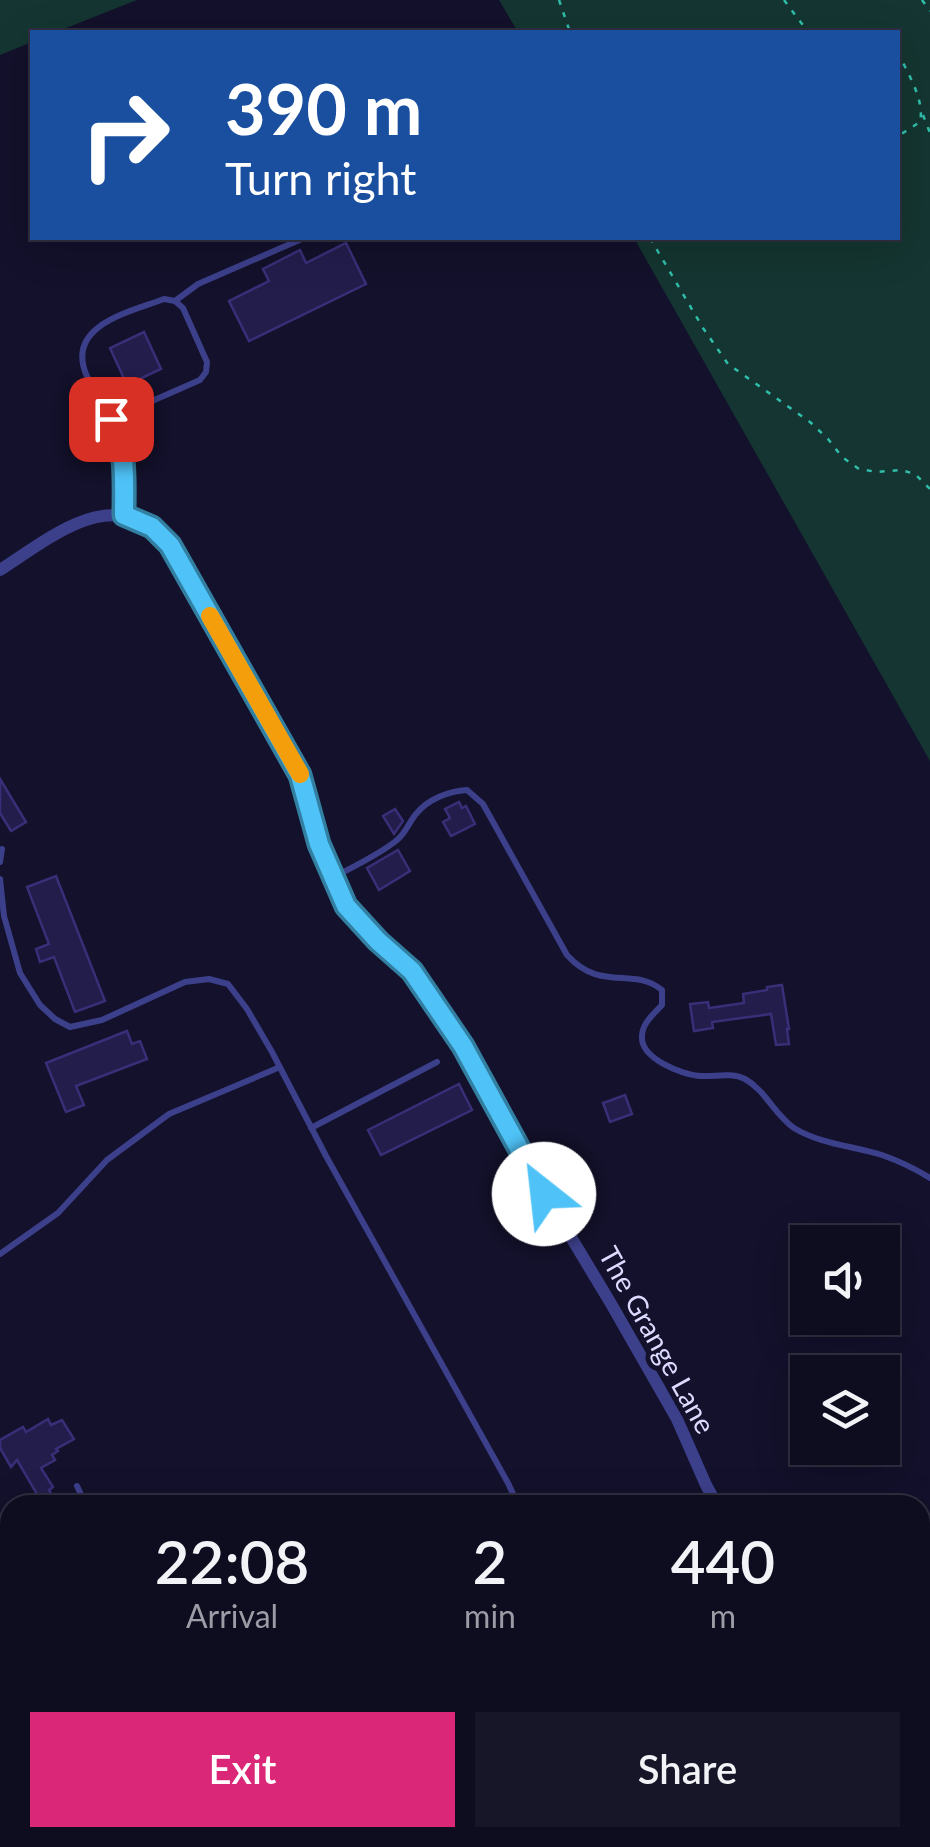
<!DOCTYPE html>
<html lang="en">
<head>
<meta charset="utf-8">
<style>
  :root { --surface:#0e0d20; --page:#171629; --text:#f1f3f6; --muted:#9b9ca5; --line:#2e2d3e; --accent:#db2777 }
  body { margin:0; font-family:Lato,sans-serif; background:var(--page); color:var(--text); height:100vh; display:flex; flex-direction:column; font-size:38px; white-space:nowrap }
  * { box-sizing:border-box; margin:0 }
  p { font-size:32px; color:var(--muted) }
  .icon { flex:none; width:55px; height:55px; fill:none; stroke:currentColor; stroke-width:2; stroke-linecap:round; stroke-linejoin:round }
  .map { position:relative; flex:1; overflow:hidden }
  .drawer { position:absolute; left:0px; top:1495px; width:930px; height:352px; display:flex; flex-direction:column; background:var(--surface); border-radius:30px 30px 0 0; box-shadow:0 10px 40px #0002,0 0 0 2px var(--line) }
  .drawer>* { flex:none }
  .hud { position:absolute; left:30px; top:30px; width:870px; height:210px; border-radius:0px; box-shadow:0 10px 40px #0002,0 0 0 2px var(--line); background:#1a4fa0; color:#fff; overflow:hidden }
  .fabs { position:absolute; left:790px; top:1225px; display:grid; gap:20px }
  .fabs a { display:grid; place-items:center; width:110px; height:110px; border-radius:0px; background:var(--surface); box-shadow:0 10px 40px #0002,0 0 0 2px var(--line); font-size:50px }
  .pin { position:absolute; display:grid; place-items:center; width:85px; height:85px; color:#fff; margin:-42px; border-radius:20px; box-shadow:0 5px 15px #0006 }
  .me { position:absolute; width:110px; margin:-55px; rotate:331deg; stroke-linejoin:round; filter:drop-shadow(0 0 8px #0008) }
  .turn { display:flex; align-items:center; gap:35px; height:210px; padding:0 30px; font-size:45px }
  .turn .icon { width:130px; height:130px; stroke-width:2.5 }
  .turn b { display:block; font-size:70px; line-height:85px }
  .eta { display:flex; justify-content:space-evenly; align-items:center; height:170px; text-align:center }
  .eta b { font-size:60px; font-weight:600; line-height:70px }
  .cta { display:flex; gap:20px; margin-top:auto; padding:20px 30px }
  .cta a { flex:1; height:115px; border-radius:0px; background:var(--accent); color:#fff; font-size:40px; font-weight:600; line-height:115px; text-align:center }
  .cta a+a { background:var(--page); color:var(--text) }
  .map>svg:first-child { display:block }
  .green { fill:#143531 }
  .water { fill:#0b264a }
  .building { fill:#231d4c; stroke:#382f78; stroke-width:2.5 }
  .lines { fill:none; stroke-linecap:round; stroke-linejoin:round }
  .path { stroke:#30bdaa; stroke-width:2.5; stroke-dasharray:5 8; stroke-linecap:butt }
  .service { stroke:#3c3f8a; stroke-width:6 }
  .minor { stroke:#3c3f8a; stroke-width:12 }
  .trunk { stroke:#dc5bd9; stroke-width:20 }
  .route-casing { stroke:#337fa1; stroke-width:25 }
  .route { stroke:#4fc3f7; stroke-width:18 }
  .slow { stroke:#f59e0b; stroke-width:18 }
  .labels { text-anchor:middle; stroke-width:10; stroke-linejoin:round; paint-order:stroke }
  .street-label { font-size:28px; fill:#dcdaff; stroke:#13112b }
</style>
</head>
<body>
<div class="map">
<svg width="930" height="1847" viewBox="0 0 930 1847">
  <rect width="100%" height="100%" fill="#13112b"/>
  <path class="green" d="M 0,0 L 137,0 L 56,32 L 32,32 L 32,42 L 0,55 Z
    M 499,0 L 930,0 L 930,761 L 634,238 L 898,238 L 898,32 L 518,32 Z"/>
  <path class="water" d="M 0,1801 L 10,1804 L 10,1838 L 13,1838 L 3,1847 L 0,1847 Z"/>
  <path class="building" d="M 346,243 L 366,284 L 249,341 L 229,301 L 269,281 L 263,269 L 300,250 L 306,263 Z
    M 144,332 L 161,369 L 127,385 L 110,348 Z
    M 0,779 L 26,822 L 11,831 L 0,813 Z
    M 459,802 L 462,808 L 466,806 L 475,824 L 451,836 L 443,822 L 450,818 L 445,809 Z
    M 395,809 L 403,821 L 394,834 L 383,816 Z
    M 398,850 L 410,871 L 379,890 L 367,868 Z
    M 56,876 L 105,1001 L 75,1012 L 54,957 L 40,962 L 36,949 L 49,944 L 27,887 Z
    M 782,985 L 789,1029 L 787,1029 L 789,1044 L 776,1045 L 771,1014 L 712,1022 L 713,1028 L 694,1031 L 690,1004 L 708,1002 L 709,1008 L 744,1003 L 743,994 L 767,990 L 767,987 Z
    M 127,1031 L 132,1044 L 140,1041 L 147,1059 L 76,1086 L 84,1105 L 66,1112 L 46,1063 Z
    M 459,1084 L 472,1110 L 381,1155 L 368,1130 Z
    M 625,1095 L 632,1114 L 610,1122 L 603,1103 Z
    M 48,1419 L 51,1425 L 62,1420 L 74,1439 L 56,1449 L 58,1451 L 52,1455 L 55,1460 L 41,1468 L 53,1487 L 49,1490 L 53,1497 L 40,1505 L 34,1496 L 37,1494 L 17,1460 L 11,1467 L 0,1448 L 0,1440 L 23,1427 L 26,1432 Z"/>
  <g class="lines">
    <path class="path" d="M 559,0 L 570,32
      M 784,0 L 808,32
      M 922,0 L 930,11
      M 898,52 C 907,73 925,99 920,122 L 903,133 L 898,130
      M 923,115 L 930,133
      M 650,238 L 703,328 L 728,364 L 810,422 L 828,439 L 842,457 L 859,469 L 877,472 L 901,470 L 915,474 L 930,489"/>
    <path class="service" d="M 175,301 L 198,284 L 304,238
      M 111,419 L 200,380 L 206,372 L 207,362 L 183,308 L 175,301 L 164,299 C 130,312 66,325 86,374 C 94,394 109,410 116,430 C 125,457 123,486 124,515
      M 0,862 L 2,849
      M 334,877 C 354,866 379,855 397,840 C 406,833 409,822 416,814 C 428,799 449,791 467,790 L 483,804 L 567,955 C 601,993 633,966 662,990 L 662,1005 C 654,1014 642,1023 642,1036 C 640,1058 682,1075 700,1076 C 715,1077 731,1072 745,1079 C 765,1090 775,1115 794,1128 C 820,1144 853,1146 882,1155 C 899,1161 914,1168 930,1178
      M 0,879 L 4,916 L 20,973 L 40,1005 L 55,1019 L 70,1027 L 102,1020 L 185,982 L 209,979 L 228,984 L 247,1009 L 272,1052 L 326,1156 L 508,1483 L 515,1498 L 515,1505
      M 311,1128 L 437,1062
      M 0,1254 L 58,1213 L 107,1160 L 169,1114 L 280,1067
      M 77,1486 L 86,1505
      M 920,1661 L 930,1684
      M 251,1838 L 256,1847"/>
    <path class="minor" d="M 0,570 C 53,536 117,480 170,545 L 300,775 L 319,844 L 346,906 L 378,941 L 412,971 L 463,1046 L 545,1194 L 610,1302 L 677,1419 L 706,1485 L 717,1505"/>
    <path class="trunk" d="M 920,1568 L 930,1562
      M 920,1626 L 930,1620
      M 435,1847 L 452,1838
      M 553,1847 L 569,1838"/>
  </g>
  <g class="lines">
    <g class="route-casing">
      <path id="route" d="M 111,419 C 127,447 124,484 124,515 L 152,527 L 170,545 L 300,775 L 319,844 L 346,906 L 378,941 L 412,971 L 463,1046 L 544,1194"/>
    </g>
    <use href="#route" class="route"/>
    <path class="slow" d="M 210,616 L 300,774"/>
  </g>
  <g class="labels">
    <g class="street-label">
      <text transform="translate(657 1340) rotate(61)" y="10">The Grange Lane</text>
    </g>
  </g>
</svg>
<div class="fabs">
<a><svg class="icon" aria-label="sound" viewBox="0 0 24 24"><path d="M4 9h4l5-4v14l-5-4H4zM17 9q2 3 0 6"/></svg></a>
<a><svg class="icon" aria-label="layers" viewBox="0 0 24 24"><path d="M12 4l9 5-9 5-9-5zM3 14l9 5 9-5"/></svg></a>
</div>
<div class="pin" style="left:111px;top:419px;background:#d93025"><svg class="icon" aria-label="arrive" viewBox="0 0 24 24"><path d="M6 21V4h12l-3 4 3 4H6"/></svg></div>
<svg class="me" style="left:544px;top:1194px" viewBox="-20 -20 40 40"><circle r="19" fill="#fff"/><path d="M0-13L10 11 0 6-10 11z" fill="#4fc3f7"/></svg>
<div class="hud">
<div class="turn"><svg class="icon" aria-label="right" viewBox="0 0 24 24"><path d="M7 20v-9h11M14 6l5 5-5 5"/></svg><div><b>390 m</b>Turn right</div></div>
</div>
<section class="drawer">
<div class="eta">
<div><b>22:08</b><p>Arrival</p></div>
<div><b>2</b><p>min</p></div>
<div><b>440</b><p>m</p></div>
</div>
<div class="cta"><a>Exit</a><a>Share</a></div>
</section>
</div>
</body>
</html>
